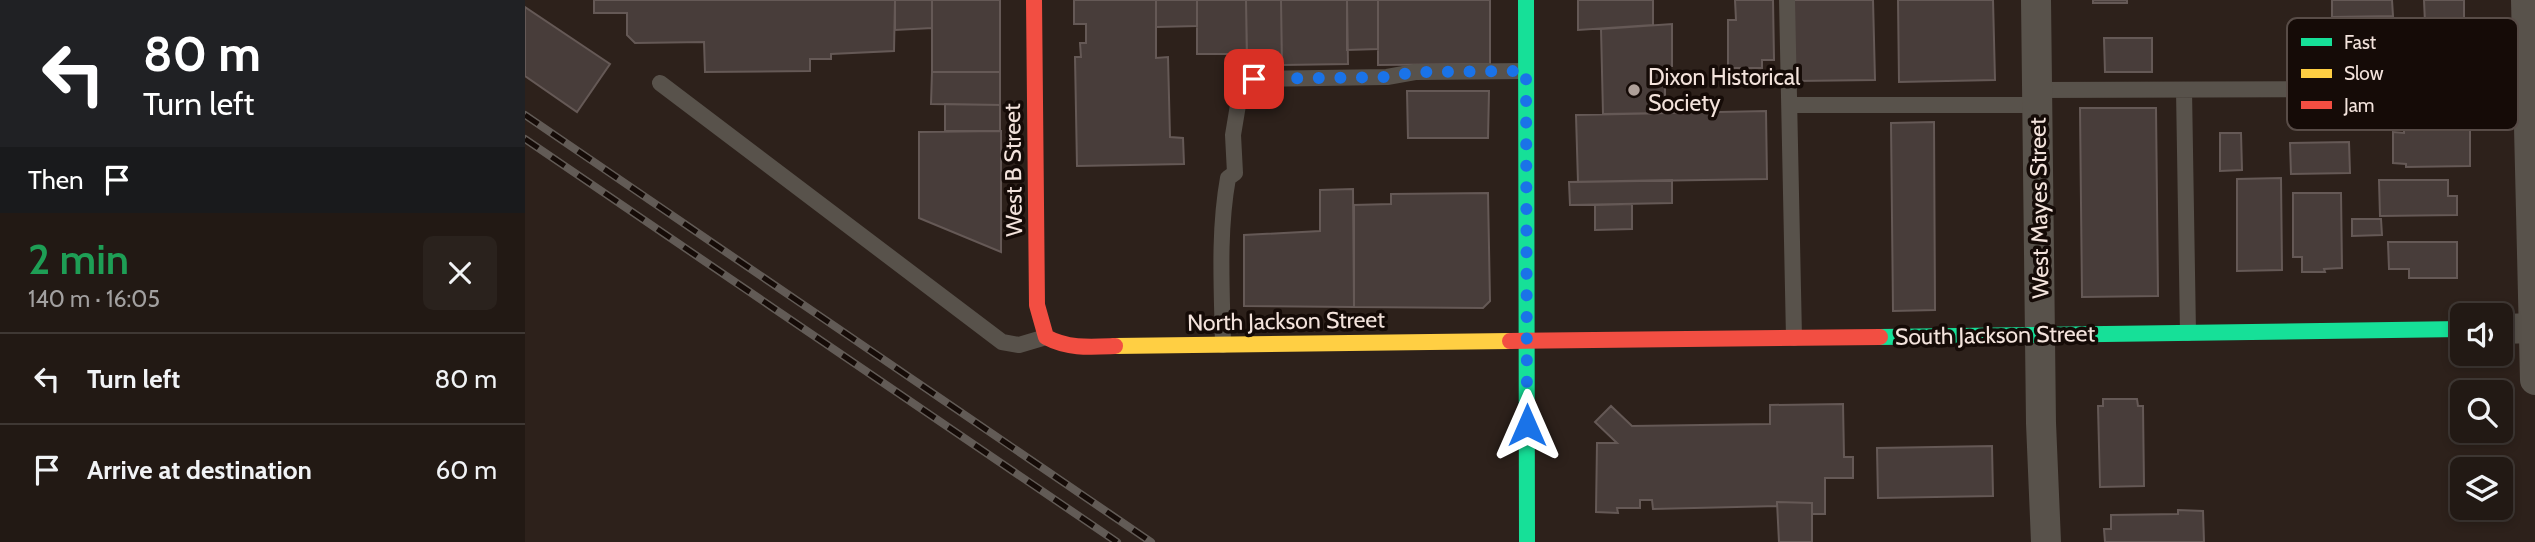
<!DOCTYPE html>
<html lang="en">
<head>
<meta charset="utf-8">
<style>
  :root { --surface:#221914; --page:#2a221d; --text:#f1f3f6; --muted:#a2a0a0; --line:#3f3834 }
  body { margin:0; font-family:Cabin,sans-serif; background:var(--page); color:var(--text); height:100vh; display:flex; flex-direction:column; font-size:26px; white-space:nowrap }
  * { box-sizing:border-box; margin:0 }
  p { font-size:23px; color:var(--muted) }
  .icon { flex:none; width:38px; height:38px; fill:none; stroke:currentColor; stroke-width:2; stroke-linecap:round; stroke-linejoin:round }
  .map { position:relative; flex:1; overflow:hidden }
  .drawer { display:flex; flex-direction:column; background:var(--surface); width:525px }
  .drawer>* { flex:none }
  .banner { background:#202124; color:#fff; overflow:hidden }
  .tools { position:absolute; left:1925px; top:303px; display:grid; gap:14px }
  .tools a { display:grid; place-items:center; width:63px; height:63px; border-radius:10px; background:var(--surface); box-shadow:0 4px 10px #0003,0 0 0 2px var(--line); font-size:35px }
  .pin { position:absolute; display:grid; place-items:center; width:60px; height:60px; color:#fff; margin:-30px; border-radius:14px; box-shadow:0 4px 10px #0006 }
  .me { position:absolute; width:77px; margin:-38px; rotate:0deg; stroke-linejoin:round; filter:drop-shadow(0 0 5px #0008) }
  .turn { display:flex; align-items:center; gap:24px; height:147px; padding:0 28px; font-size:32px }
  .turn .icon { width:91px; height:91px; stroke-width:2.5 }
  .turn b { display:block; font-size:49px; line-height:60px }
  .then { display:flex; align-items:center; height:66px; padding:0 28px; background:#0003; gap:14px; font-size:26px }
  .round { display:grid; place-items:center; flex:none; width:74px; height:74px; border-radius:10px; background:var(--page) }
  .head { display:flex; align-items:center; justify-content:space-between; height:119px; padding:0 28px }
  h1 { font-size:42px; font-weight:600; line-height:52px; color:#1e9e55 }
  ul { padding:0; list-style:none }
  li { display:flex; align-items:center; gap:21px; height:91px; padding:0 28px; border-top:2px solid var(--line) }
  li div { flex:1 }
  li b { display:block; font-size:26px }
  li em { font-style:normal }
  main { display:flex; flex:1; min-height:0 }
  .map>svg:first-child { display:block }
  .building { fill:#483d3a; stroke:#655956; stroke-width:2 }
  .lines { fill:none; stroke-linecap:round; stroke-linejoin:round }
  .lane { stroke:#58524b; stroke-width:16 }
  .street { stroke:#58524b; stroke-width:30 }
  .fast { stroke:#16e098; stroke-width:16 }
  .slow { stroke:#ffcf43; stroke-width:16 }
  .jam { stroke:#f24e42; stroke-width:16 }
  .rail-casing { stroke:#625b56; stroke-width:8 }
  .rail { stroke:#150b07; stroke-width:5; stroke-dasharray:16; stroke-linecap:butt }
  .route { stroke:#1a73e8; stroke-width:12; stroke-dasharray:0 21.6 }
  .poi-dot { fill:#ae9f98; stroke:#150b07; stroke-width:2.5 }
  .labels { text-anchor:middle; stroke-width:7; stroke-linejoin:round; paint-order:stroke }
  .poi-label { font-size:23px; fill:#f3e3dc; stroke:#150b07; text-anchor:start }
  .street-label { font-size:23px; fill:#f3e3dc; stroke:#150b07 }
  .key { fill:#150b07; stroke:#584c47; stroke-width:2 }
  .key-label { font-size:19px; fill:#f3e3dc }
</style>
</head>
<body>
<main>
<section class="drawer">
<div class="banner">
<div class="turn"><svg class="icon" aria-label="left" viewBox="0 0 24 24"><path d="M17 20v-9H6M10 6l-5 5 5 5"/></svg><div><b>80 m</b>Turn left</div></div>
<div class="then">Then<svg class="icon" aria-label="arrive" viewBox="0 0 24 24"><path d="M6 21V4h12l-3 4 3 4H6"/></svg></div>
</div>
<div class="head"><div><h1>2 min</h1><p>140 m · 16:05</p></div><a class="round"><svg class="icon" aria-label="close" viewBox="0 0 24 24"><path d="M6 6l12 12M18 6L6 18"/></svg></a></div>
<ul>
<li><svg class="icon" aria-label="left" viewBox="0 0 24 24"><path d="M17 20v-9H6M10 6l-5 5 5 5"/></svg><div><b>Turn left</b></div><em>80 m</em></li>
<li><svg class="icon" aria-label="arrive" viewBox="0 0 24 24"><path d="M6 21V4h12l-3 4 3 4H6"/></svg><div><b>Arrive at destination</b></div><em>60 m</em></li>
</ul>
</section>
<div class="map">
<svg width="2010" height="542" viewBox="0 0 2010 542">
  <rect width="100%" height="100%" fill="#2d211b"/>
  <path class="building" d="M 69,0 L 370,0 L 369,51 L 306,54 L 306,59 L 285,59 L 285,71 L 180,72 L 179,42 L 110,43 L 102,35 L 102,13 L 69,13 Z
    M 370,0 L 407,0 L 407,28 L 370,30 Z
    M 407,0 L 475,0 L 475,72 L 407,72 Z
    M 549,0 L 631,0 L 631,58 L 643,57 L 645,137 L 658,138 L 659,164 L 552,166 L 550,57 L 556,57 L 555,43 L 561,43 L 561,24 L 549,24 Z
    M 631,0 L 672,0 L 672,26 L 631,27 Z
    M 672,0 L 721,0 L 722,54 L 672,54 Z
    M 721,0 L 756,0 L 757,70 L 741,71 L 741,67 L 722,67 Z
    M 756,0 L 822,0 L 823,64 L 757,65 Z
    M 822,0 L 853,0 L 853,49 L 822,50 Z
    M 853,0 L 965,0 L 965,64 L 853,65 Z
    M 1053,0 L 1128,0 L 1128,25 L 1053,30 Z
    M 1210,0 L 1248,0 L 1249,60 L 1237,60 L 1237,68 L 1203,68 L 1203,20 L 1211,20 Z
    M 1268,0 L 1348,0 L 1350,80 L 1270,81 Z
    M 1373,0 L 1468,0 L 1470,80 L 1374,82 Z
    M 1568,0 L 1602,0 L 1602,3 L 1568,3 Z
    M 1807,0 L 1867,0 L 1868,16 L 1807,17 Z
    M 1899,0 L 1939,0 L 1939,46 L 1901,46 Z
    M 0,7 L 85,64 L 52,112 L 0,76 Z
    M 1147,24 L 1147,66 L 1140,66 L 1140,113 L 1078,114 L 1076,29 Z
    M 1579,38 L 1627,38 L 1627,72 L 1580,72 Z
    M 407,72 L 475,72 L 475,105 L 406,104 Z
    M 882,91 L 964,91 L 963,138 L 883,138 Z
    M 420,104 L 475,105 L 475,131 L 420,131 Z
    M 1555,108 L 1631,108 L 1633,296 L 1557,297 Z
    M 1241,111 L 1242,179 L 1053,182 L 1051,115 Z
    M 1409,122 L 1410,310 L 1368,311 L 1366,123 Z
    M 1945,123 L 1945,166 L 1881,167 L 1881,164 L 1868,163 L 1868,132 L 1879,133 L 1879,124 Z
    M 475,131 L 476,131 L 476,252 L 394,218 L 394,132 Z
    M 1695,133 L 1716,133 L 1717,170 L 1695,171 Z
    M 1824,142 L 1825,173 L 1766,174 L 1765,143 Z
    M 1756,178 L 1757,270 L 1712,271 L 1712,179 Z
    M 1147,180 L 1147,203 L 1045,205 L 1044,182 Z
    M 1854,180 L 1923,180 L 1923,196 L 1932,196 L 1932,215 L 1855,216 Z
    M 828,189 L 829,307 L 719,306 L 719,235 L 795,231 L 795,190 Z
    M 963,193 L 965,301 L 958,308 L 829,307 L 829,205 L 866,204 L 866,194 Z
    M 1768,193 L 1816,193 L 1817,268 L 1799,269 L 1800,272 L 1777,272 L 1777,257 L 1768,257 Z
    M 1107,204 L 1107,229 L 1070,230 L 1070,205 Z
    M 1827,219 L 1856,219 L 1857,235 L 1827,236 Z
    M 1863,242 L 1932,242 L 1932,278 L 1884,278 L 1884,269 L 1864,269 Z
    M 1578,399 L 1612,399 L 1613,406 L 1618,406 L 1619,486 L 1575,487 L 1573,406 L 1578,406 Z
    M 1318,404 L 1319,457 L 1328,457 L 1328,478 L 1300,478 L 1300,514 L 1287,514 L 1287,503 L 1252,502 L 1252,506 L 1128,509 L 1127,500 L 1115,500 L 1115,508 L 1092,508 L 1093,513 L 1071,512 L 1072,443 L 1092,443 L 1070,422 L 1086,406 L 1107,426 L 1245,424 L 1245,405 Z
    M 1467,446 L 1468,496 L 1353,498 L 1352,448 Z
    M 1252,502 L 1287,503 L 1287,542 L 1254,542 Z
    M 1653,510 L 1678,511 L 1679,542 L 1580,542 L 1579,529 L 1586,529 L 1586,515 L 1653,514 Z"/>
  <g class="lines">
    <path class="lane" d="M 1262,0 L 1269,338
      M 135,83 L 477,342 L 494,345 L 521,337
      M 1512,90 L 1880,89 L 2003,86
      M 1659,90 L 1663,333
      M 1265,105 L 1512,105
      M 698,345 C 697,290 693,233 703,178 L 710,173 L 708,135 L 714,99 L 729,79 L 862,77 L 890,72 L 1001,71"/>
    <path class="street" d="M 1511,0 L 1516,423 L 1521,542
      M 2001,0 L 2010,380
      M 1976,329 L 2010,328"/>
    <path class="fast" d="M 1001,0 L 1002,542
      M 1355,337 L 1937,329"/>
    <path class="slow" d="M 590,346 L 985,341"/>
    <path class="jam" d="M 509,0 L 512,305 L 521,337 C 543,349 566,347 590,346
      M 985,341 L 1355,337"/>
    <g class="rail-casing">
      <path id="rail" d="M 0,115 L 626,542
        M 0,139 L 592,542"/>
    </g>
    <use href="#rail" class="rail"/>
  </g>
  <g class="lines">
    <path class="route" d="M 729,79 L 862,77 L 890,72 L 1001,71 L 1002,425"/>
  </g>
  <circle class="poi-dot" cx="1109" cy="90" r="7"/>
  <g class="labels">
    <g class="poi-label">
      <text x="1123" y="85">Dixon Historical<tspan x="1123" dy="26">Society</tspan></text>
    </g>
    <g class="street-label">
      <text transform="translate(488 170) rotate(-91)" y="8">West B Street</text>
      <text transform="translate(1514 208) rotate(-91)" y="8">West Mayes Street</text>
      <text transform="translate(761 321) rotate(-1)" y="8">North Jackson Street</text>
      <text transform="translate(1470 335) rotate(-1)" y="8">South Jackson Street</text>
    </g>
  </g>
  <rect x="1762" y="18" width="231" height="112" rx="10" class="key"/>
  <rect x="1776" y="38" width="31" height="8" fill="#16e098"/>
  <rect x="1776" y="69" width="31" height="9" fill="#ffcf43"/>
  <rect x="1776" y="101" width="31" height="8" fill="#f24e42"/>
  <g class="key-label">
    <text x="1819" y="49">Fast</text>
    <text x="1819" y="80">Slow</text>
    <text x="1819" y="112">Jam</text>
  </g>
</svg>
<div class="tools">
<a><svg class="icon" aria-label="sound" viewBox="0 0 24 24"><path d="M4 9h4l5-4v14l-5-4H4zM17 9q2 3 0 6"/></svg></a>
<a><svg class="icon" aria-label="search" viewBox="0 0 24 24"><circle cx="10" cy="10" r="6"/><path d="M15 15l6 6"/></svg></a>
<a><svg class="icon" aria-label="layers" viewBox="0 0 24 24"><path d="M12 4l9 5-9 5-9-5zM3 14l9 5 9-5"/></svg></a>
</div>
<div class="pin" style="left:729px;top:79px;background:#d93025"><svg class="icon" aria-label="arrive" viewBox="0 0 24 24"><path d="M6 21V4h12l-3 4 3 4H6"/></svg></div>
<svg class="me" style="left:1002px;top:425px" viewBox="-20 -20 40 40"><path d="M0-17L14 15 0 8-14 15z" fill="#1a73e8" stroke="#fff" stroke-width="4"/></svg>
</div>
</main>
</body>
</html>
